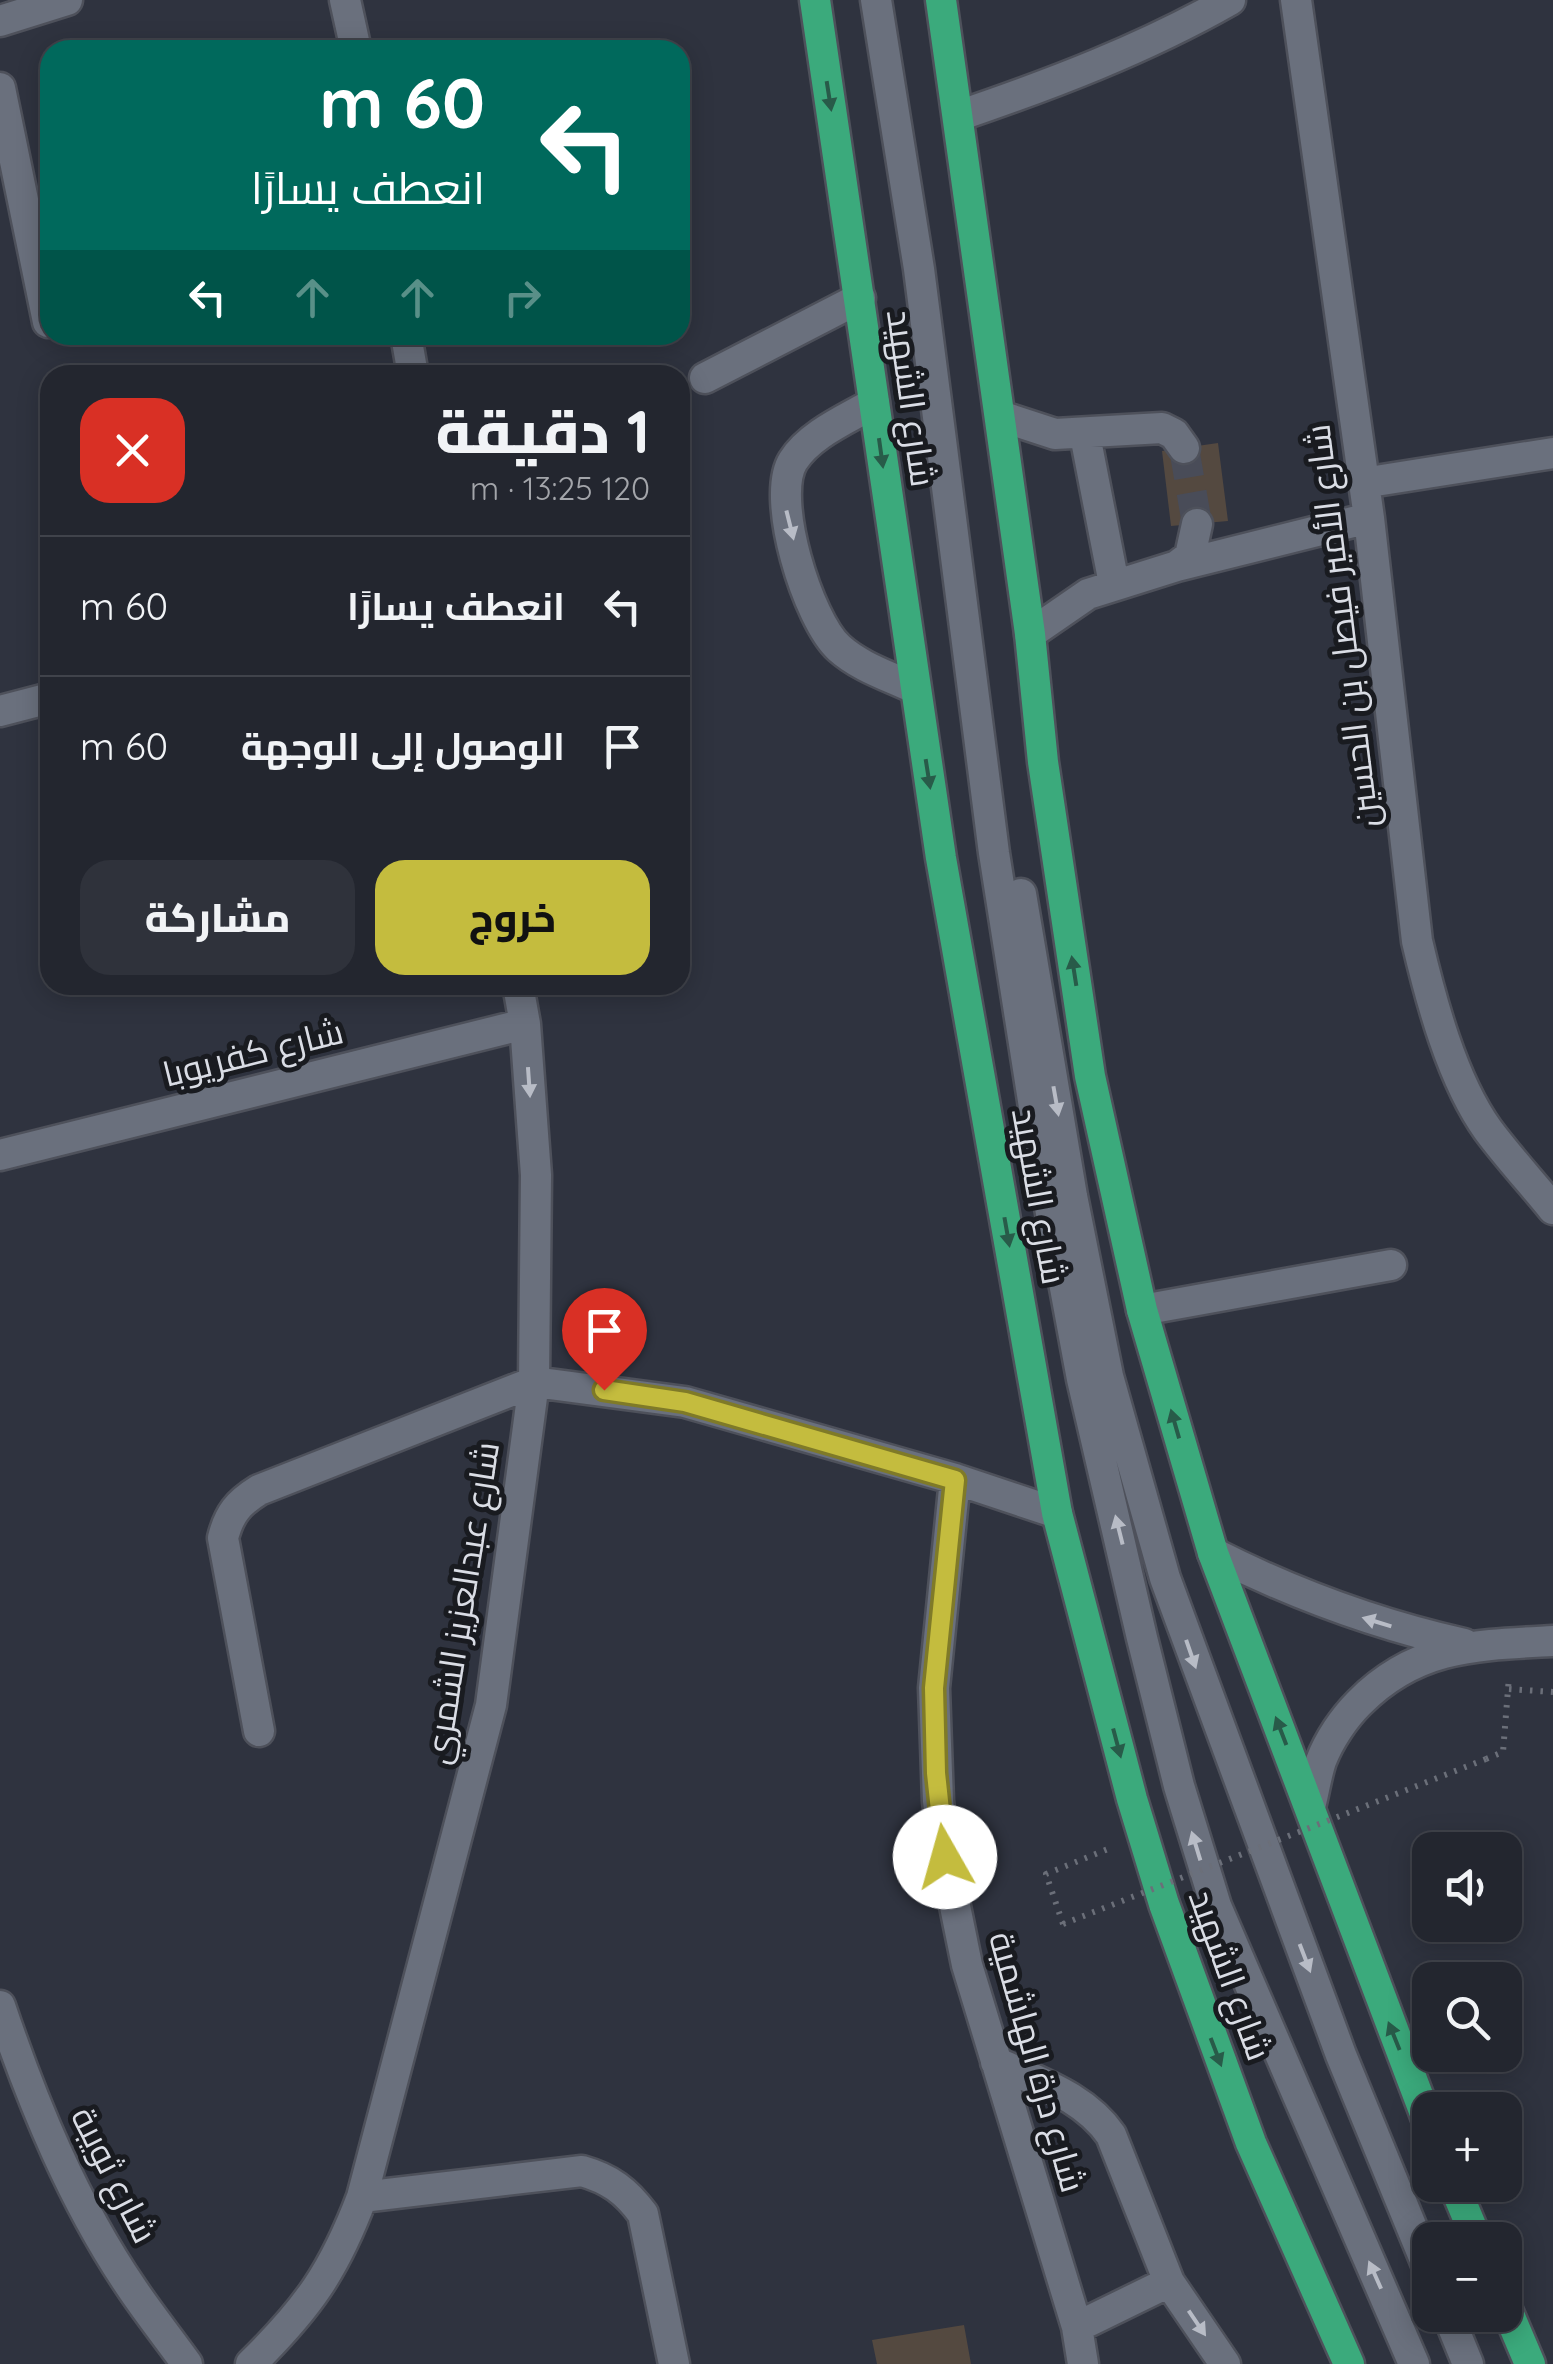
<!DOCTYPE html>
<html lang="ar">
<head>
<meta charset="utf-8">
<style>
  :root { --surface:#23262f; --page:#2f323b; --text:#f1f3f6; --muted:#a3a5aa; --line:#40434b; --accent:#c4bc3e }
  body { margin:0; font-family:Quicksand,Cairo,sans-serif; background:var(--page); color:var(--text); direction:rtl; height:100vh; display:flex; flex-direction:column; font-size:38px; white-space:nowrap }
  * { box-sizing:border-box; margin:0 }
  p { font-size:32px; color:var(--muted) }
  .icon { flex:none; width:55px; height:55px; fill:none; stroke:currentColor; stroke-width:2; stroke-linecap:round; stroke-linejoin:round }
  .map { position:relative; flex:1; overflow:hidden; direction:ltr }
  .details { position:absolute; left:40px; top:365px; width:650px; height:630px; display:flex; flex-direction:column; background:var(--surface); border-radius:30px; box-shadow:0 5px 25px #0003,0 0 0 2px var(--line); direction:rtl }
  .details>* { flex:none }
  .guide { position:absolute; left:40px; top:40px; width:650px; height:305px; border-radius:30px; box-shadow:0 5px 25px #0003,0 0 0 2px var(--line); direction:rtl; background:#00695c; color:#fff; overflow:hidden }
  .buttons { position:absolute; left:1412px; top:1832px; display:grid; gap:20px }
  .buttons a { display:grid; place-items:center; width:110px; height:110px; border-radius:20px; background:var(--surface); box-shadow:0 5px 25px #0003,0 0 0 2px var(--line); font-size:50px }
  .pin { position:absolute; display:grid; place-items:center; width:85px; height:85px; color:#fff; margin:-102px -42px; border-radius:50% 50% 50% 0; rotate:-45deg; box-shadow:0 0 10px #0007 }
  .pin .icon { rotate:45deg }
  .me { position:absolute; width:110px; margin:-55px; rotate:353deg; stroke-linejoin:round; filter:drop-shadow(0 0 8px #0008) }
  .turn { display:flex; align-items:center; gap:35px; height:210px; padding:0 40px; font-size:45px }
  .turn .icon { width:130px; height:130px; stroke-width:2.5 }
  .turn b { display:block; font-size:70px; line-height:85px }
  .lanes { display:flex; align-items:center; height:95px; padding:0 40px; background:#0003; justify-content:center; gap:50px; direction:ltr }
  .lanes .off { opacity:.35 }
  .round { display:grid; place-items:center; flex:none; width:105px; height:105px; border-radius:30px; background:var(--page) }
  .overview { display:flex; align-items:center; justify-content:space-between; height:170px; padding:0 40px }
  h1 { font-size:60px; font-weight:800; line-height:75px }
  .action { display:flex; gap:20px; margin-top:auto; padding:20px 40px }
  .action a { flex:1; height:115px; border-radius:30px; background:var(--accent); color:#111; font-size:40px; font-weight:800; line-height:115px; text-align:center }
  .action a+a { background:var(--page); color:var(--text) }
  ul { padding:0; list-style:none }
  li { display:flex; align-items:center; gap:30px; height:140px; padding:0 40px; border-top:2px solid var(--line) }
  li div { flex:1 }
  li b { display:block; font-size:38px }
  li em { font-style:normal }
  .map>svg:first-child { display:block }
  .building { fill:#544940 }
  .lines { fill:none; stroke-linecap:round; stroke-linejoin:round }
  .minor-tunnel { stroke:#494c58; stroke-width:30; stroke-dasharray:30 15; stroke-linecap:butt }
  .minor-casing { stroke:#4e515b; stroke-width:35 }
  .highway-casing { stroke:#4e515b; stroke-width:35 }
  .path { stroke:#6b6f79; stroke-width:6; stroke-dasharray:2.5 8; stroke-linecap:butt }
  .minor { stroke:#6a707d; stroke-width:30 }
  .highway { stroke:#3baa7c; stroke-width:30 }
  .path-bridge { stroke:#6b6f79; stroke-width:6; stroke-dasharray:2.5 8; stroke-linecap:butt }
  .oneway { fill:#285b49 }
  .oneway2 { fill:#b8bcc6 }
  .route-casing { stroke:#7f7a28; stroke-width:25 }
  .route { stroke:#c4bc3e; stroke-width:18 }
  .labels { text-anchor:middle; stroke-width:10; stroke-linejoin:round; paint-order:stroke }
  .street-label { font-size:35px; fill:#dadde5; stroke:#191b20 }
</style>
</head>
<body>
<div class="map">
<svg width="1553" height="2364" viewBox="0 0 1553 2364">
  <rect width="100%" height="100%" fill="#2f333f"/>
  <path class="building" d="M 1218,443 L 1228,521 L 1171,526 L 1162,451 Z
    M 964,2325 L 971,2364 L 877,2364 L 872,2340 Z"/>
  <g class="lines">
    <path class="minor-tunnel" d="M 1184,448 L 1197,524"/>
    <g class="minor-casing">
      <path id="minor" d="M 345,0 L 356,50
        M 876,0 L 919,269 L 994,853 L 1049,1202 L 1082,1379 L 1142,1638 L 1179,1786 L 1216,1906 L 1414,2364
        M 1296,0 L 1369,518 L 1417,941 C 1431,1001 1452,1080 1488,1130 C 1508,1157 1532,1183 1553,1209
        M 0,21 L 67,0
        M 0,88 L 48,322
        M 958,116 C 1052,84 1144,49 1230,0
        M 406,335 L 413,375
        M 705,378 L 860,298
        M 874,403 C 847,419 810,434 793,461 C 770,498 808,620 839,648 C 860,667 889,676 914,688
        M 1000,416 L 1055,434 L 1162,428 L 1174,434 L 1184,448
        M 1085,435 L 1114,584
        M 1363,483 L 1553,453
        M 1177,566 L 1369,518
        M 1030,634 L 1088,594 L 1177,566 L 1190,556 L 1197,524
        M 0,711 L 50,698
        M 1021,894 L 1072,1196 L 1108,1376 L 1165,1578 L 1341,2055 L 1430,2272
        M 0,1155 L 525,1024
        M 1142,1310 L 1391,1265
        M 955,1479 L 934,1688 L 938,1801 L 945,1857 L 967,1965 L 1077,2327 L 1083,2364
        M 1213,1553 C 1294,1594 1375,1624 1464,1644
        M 259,1731 L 223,1538 C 229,1514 238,1503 259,1490 L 534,1382 L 685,1402 L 955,1479 L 1057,1513
        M 1310,1807 C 1314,1792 1316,1776 1321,1761 C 1329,1740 1344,1718 1359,1703 C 1416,1645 1477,1645 1553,1641
        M 0,2006 C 33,2104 74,2204 133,2290 C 150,2315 169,2339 187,2364
        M 996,2062 C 1037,2082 1084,2096 1111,2135 L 1169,2282 L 1225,2364
        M 362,2197 L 582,2171 C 610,2179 626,2191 643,2214 L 674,2364
        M 1448,2315 L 1468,2364
        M 1077,2327 L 1169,2282
        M 251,2364 C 308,2308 334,2271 362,2197 L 491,1705 L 534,1382 L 536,1175 L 525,1024 L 518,985"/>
    </g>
    <g class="highway-casing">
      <path id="highway" d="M 815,0 L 941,858 L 1057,1513 L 1132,1799 L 1164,1904 L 1251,2143 L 1349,2364
        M 941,0 L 1030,634 L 1043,762 L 1090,1076 L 1142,1310 L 1213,1553 L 1430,2127
        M 1454,2185 L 1477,2240
        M 1505,2305 L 1530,2364"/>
    </g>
    <path class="path" d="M 1509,1689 L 1553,1692
      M 1486,1759 L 1503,1752 L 1509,1677
      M 1063,1924 L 1046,1874 L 1113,1847"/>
    <use href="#minor" class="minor"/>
    <use href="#highway" class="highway"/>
    <path class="path-bridge" d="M 1063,1924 L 1486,1759"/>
  </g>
  <defs><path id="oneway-solid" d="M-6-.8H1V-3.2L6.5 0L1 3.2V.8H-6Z" transform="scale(2.5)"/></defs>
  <g class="oneway">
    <use href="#oneway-solid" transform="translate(829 96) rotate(81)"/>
    <use href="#oneway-solid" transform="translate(881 453) rotate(82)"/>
    <use href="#oneway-solid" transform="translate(928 774) rotate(81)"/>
    <use href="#oneway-solid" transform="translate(1074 971) rotate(-99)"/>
    <use href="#oneway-solid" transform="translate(1007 1232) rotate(80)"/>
    <use href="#oneway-solid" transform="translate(1175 1424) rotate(-106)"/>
    <use href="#oneway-solid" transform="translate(1281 1731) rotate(-111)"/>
    <use href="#oneway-solid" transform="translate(1117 1743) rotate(75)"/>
    <use href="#oneway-solid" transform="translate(1394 2036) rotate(-112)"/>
    <use href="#oneway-solid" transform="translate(1216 2052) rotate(69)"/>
  </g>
  <g class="oneway2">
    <use href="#oneway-solid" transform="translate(790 525) rotate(76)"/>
    <use href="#oneway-solid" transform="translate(529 1082) rotate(86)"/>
    <use href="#oneway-solid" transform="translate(1056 1101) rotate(80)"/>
    <use href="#oneway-solid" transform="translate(1119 1530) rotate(-104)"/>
    <use href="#oneway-solid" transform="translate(1377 1622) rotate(-163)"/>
    <use href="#oneway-solid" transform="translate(1191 1654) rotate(71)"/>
    <use href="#oneway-solid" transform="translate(1196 1846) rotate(-107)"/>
    <use href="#oneway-solid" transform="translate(1305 1958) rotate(69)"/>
    <use href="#oneway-solid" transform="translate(1375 2275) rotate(-114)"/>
    <use href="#oneway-solid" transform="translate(1197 2323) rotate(56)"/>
  </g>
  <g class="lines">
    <g class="route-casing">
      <path id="route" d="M 604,1390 L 685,1402 L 955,1480 L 934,1688 L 936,1773 L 945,1857"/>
    </g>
    <use href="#route" class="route"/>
  </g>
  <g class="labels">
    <g class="street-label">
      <text transform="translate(911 398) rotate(82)" y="12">شارع الشهيد</text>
      <text transform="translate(1342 626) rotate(-97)" y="12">شارع الأمير فيصل بن الحسين</text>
      <text transform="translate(253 1053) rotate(-14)" y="12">شارع كفريوبا</text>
      <text transform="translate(1039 1196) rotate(80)" y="12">شارع الشهيد</text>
      <text transform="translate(462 1603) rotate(-81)" y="12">شارع عبدالعزيز الشمري</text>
      <text transform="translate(1230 1975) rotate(70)" y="12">شارع الشهيد</text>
      <text transform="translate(1037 2062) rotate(74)" y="12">شارع درة الهاشمية</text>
      <text transform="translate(114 2175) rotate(63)" y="12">شارع ثويبة</text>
    </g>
  </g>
</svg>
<div class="buttons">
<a><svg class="icon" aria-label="sound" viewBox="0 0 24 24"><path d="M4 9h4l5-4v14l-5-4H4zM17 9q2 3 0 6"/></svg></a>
<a><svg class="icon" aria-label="search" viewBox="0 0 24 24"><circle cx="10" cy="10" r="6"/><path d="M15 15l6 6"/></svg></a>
<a>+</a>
<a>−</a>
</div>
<div class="pin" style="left:604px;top:1390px;background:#d93025"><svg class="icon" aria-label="arrive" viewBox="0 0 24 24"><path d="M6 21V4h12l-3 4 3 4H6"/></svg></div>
<svg class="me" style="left:945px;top:1857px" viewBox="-20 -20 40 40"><circle r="19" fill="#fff"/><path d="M0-13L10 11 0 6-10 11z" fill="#c4bc3e"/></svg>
<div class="guide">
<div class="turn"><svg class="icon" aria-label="left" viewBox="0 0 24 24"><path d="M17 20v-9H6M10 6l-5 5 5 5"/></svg><div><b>60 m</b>انعطف يسارًا</div></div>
<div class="lanes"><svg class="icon" aria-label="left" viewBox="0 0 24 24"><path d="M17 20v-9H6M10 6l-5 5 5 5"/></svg><svg class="icon off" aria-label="ahead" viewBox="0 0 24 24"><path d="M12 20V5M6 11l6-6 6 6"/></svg><svg class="icon off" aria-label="ahead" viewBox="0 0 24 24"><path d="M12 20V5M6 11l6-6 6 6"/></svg><svg class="icon off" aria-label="right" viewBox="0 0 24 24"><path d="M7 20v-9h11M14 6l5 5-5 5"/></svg></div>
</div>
<section class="details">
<div class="overview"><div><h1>1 دقيقة</h1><p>120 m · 13:25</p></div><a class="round" style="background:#d93025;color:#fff"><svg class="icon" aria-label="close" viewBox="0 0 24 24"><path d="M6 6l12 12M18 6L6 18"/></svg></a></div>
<ul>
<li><svg class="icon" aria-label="left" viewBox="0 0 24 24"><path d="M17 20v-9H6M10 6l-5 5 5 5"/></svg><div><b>انعطف يسارًا</b></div><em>60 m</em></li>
<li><svg class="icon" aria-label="arrive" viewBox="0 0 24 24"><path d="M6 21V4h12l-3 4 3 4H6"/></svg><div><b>الوصول إلى الوجهة</b></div><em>60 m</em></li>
</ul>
<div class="action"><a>خروج</a><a>مشاركة</a></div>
</section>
</div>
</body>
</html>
